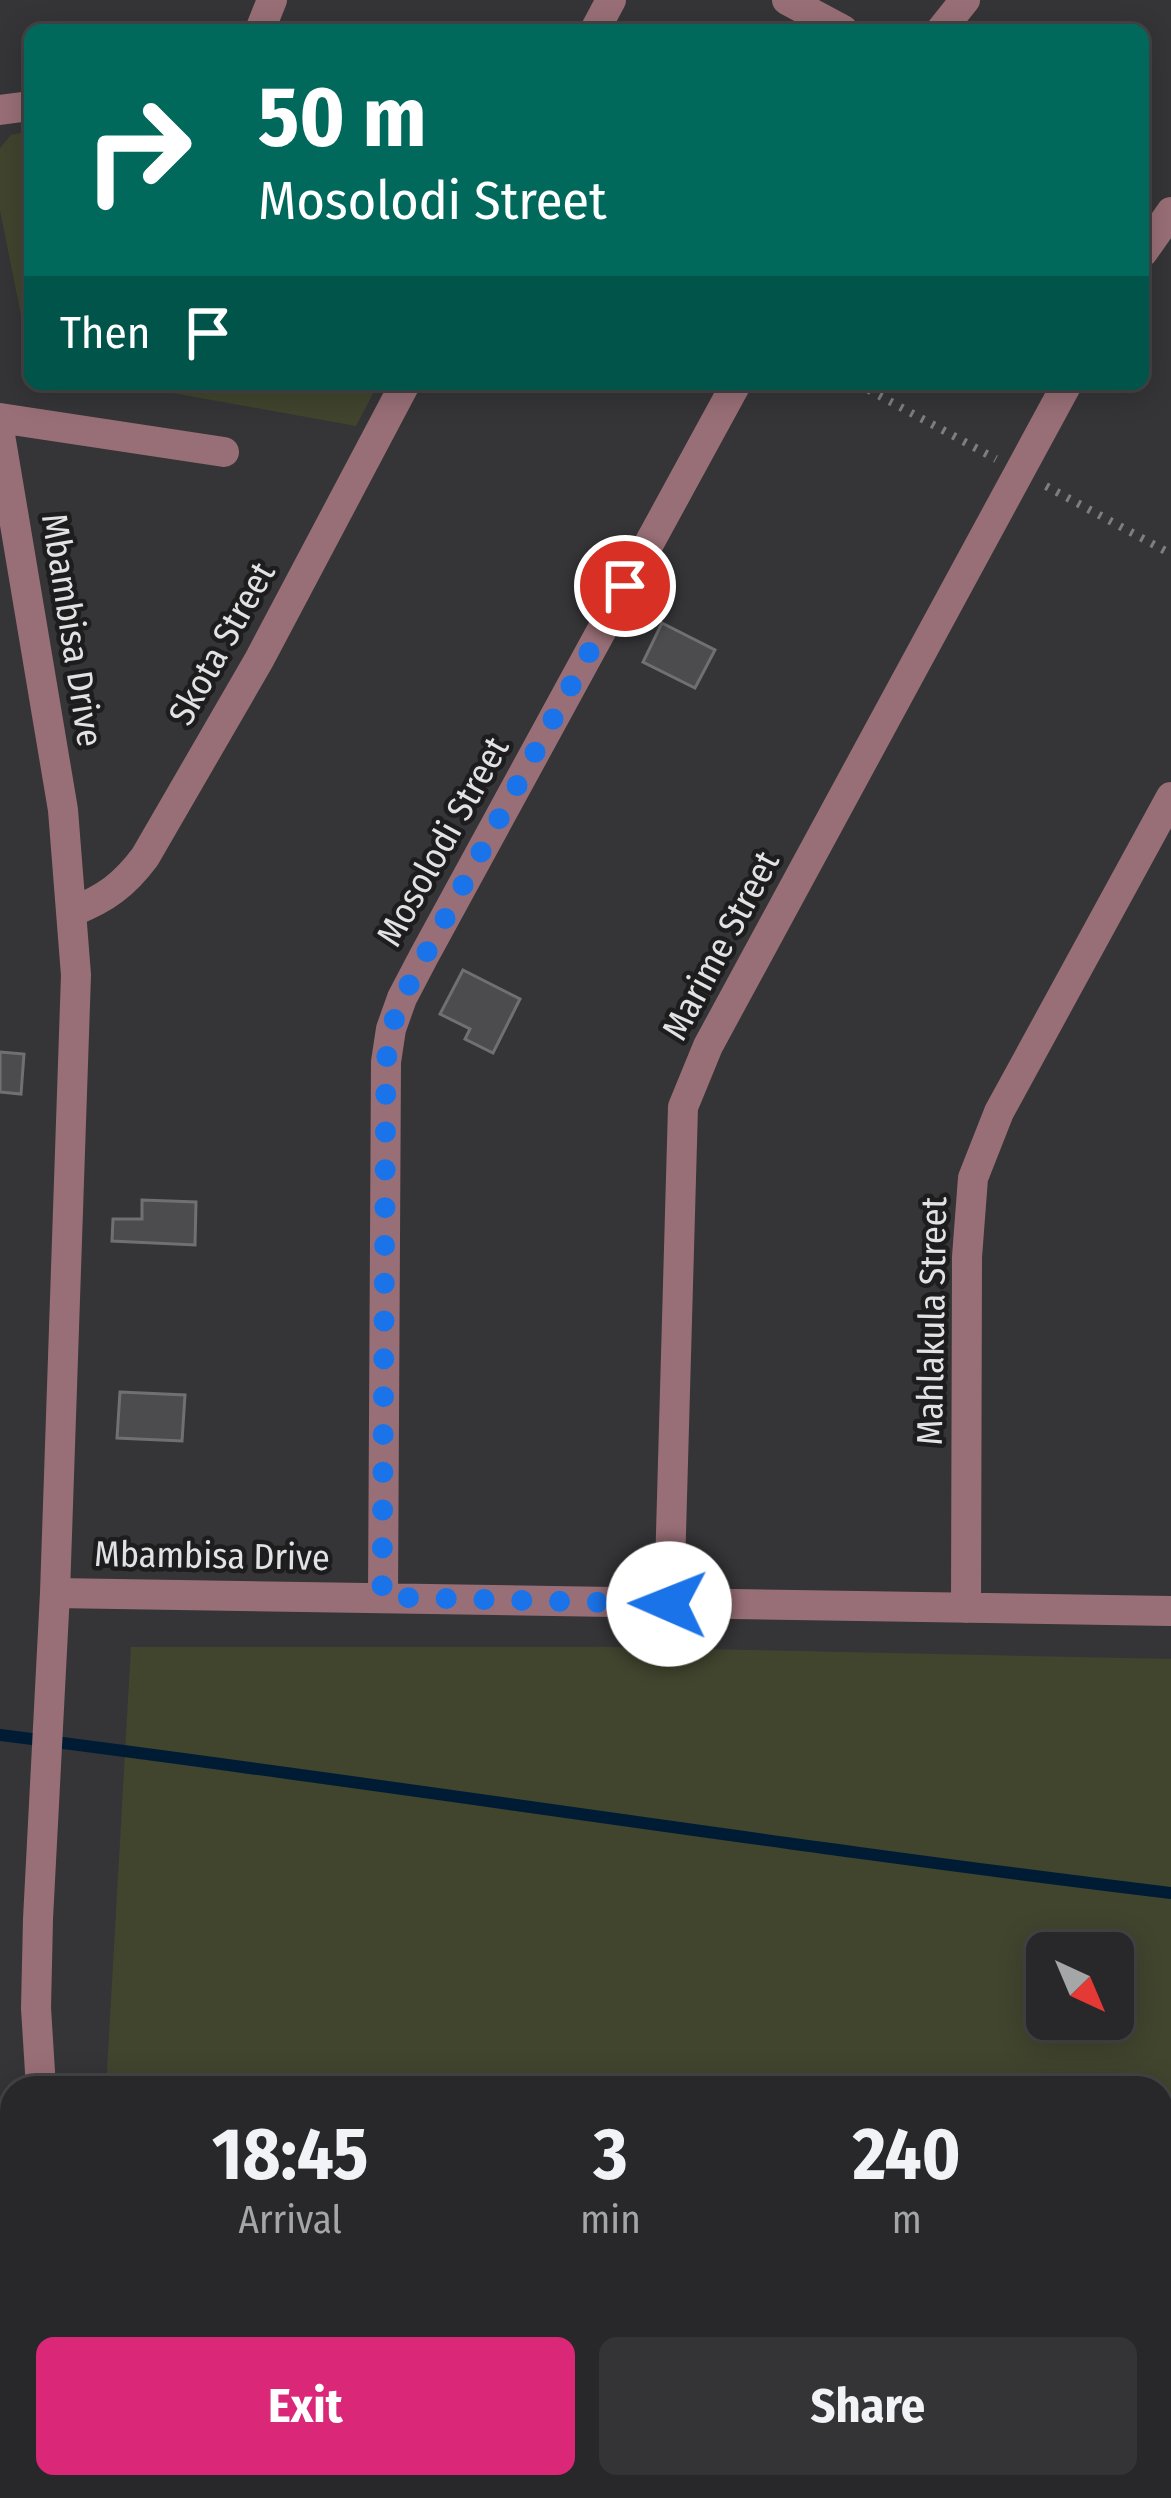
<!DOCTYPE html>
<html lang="en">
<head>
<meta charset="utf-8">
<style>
  :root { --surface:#28282a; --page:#343436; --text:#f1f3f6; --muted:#a5a6a8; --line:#444447; --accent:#db2777 }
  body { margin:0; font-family:"Fira Sans Condensed",sans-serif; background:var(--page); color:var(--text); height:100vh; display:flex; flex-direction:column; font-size:45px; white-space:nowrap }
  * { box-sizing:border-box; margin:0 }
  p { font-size:39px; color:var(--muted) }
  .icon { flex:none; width:66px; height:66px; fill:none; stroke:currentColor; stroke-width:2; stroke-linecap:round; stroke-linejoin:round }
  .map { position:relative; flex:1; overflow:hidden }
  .drawer { position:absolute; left:0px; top:2076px; width:1173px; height:423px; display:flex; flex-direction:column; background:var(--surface); border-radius:36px 36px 0 0; box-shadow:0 6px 30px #0003,0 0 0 3px var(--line) }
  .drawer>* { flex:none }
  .banner { position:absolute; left:24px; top:24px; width:1125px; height:366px; border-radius:18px; box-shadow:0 6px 30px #0003,0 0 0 3px var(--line); background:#00695c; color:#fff; overflow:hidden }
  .needle { width:78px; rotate:136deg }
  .controls { position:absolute; left:1026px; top:1932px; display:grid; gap:24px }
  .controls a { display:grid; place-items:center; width:108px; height:108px; border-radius:18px; background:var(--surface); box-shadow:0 6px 30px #0003,0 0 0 3px var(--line); font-size:60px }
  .pin { position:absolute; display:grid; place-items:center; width:102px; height:102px; color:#fff; margin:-51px; border:6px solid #fff; border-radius:50%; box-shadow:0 3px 12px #0007 }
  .me { position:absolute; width:132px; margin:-66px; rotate:271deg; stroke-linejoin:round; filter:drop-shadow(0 0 9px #0008) }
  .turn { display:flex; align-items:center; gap:42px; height:252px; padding:0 36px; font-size:54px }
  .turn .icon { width:156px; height:156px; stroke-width:2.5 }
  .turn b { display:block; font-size:84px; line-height:102px }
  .then { display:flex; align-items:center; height:114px; padding:0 36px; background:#0003; gap:24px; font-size:45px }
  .eta { display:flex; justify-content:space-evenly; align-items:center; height:204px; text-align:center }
  .eta b { font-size:72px; font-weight:700; line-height:84px }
  .cta { display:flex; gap:24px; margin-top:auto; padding:24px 36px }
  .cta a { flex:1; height:138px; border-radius:18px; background:var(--accent); color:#fff; font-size:48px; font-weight:700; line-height:138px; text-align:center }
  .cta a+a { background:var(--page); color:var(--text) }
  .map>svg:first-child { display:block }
  .green { fill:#41452e; fill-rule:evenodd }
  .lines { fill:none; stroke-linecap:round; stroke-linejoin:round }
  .stream { stroke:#001c35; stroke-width:12 }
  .building { fill:#4c4c4e; stroke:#707073; stroke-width:3 }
  .path { stroke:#7e7e80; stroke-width:8; stroke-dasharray:3 9; stroke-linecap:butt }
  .minor { stroke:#996f77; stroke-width:30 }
  .route { stroke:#1a73e8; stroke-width:21; stroke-dasharray:0 37.8 }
  .labels { text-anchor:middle; stroke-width:9; stroke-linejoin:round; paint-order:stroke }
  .street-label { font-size:36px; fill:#e2e2e4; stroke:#1d1d1e }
</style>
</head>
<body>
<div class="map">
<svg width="1171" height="2498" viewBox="0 0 1171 2498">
  <rect width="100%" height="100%" fill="#353538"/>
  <path class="green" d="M 30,131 L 30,360 L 0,210 L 0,148 L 11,135 Z
    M 123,384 L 378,384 L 356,426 Z
    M 131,1647 L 613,1647 L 1171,1659 L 1171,2498 L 250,2498 L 239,2487 L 1161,2487 L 1161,2088 L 106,2088 ZM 1113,1953 L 1113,2019 L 1047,2019 L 1047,1953 Z
    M 0,2294 L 12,2362 L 12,2487 L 78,2487 L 84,2498 L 0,2498 Z"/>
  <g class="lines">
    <path class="stream" d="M 0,1735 C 391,1784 780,1846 1171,1893"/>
  </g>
  <path class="building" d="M 662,623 L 715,650 L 695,688 L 643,662 Z
    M 463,970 L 520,999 L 493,1053 L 465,1039 L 470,1029 L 440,1014 Z
    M 0,1052 L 24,1054 L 21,1094 L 0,1092 Z
    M 142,1200 L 196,1202 L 195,1245 L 112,1241 L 113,1219 L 142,1219 Z
    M 120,1392 L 185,1395 L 182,1441 L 117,1438 Z"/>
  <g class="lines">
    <path class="path" d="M 858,384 L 996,459
      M 1046,486 L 1171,554"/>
    <path class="minor" d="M 787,0 L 843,30
      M 260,30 L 272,0
      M 595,30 L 611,0
      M 941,30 L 965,0
      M 0,110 L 30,106
      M 1143,252 L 1171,212
      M 0,418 L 224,452
      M 0,435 L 63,810 L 76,975 L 55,1593 L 38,1919 L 36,2008 L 41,2088
      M 74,911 C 106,898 124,885 145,857 L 259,660 L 405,384
      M 55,1593 L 1171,1611
      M 383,1597 L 386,1062 L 391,1029 L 402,998 L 424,956 L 736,384
      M 669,1604 L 683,1107 L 708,1046 L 1067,384
      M 966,1608 L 967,1257 L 973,1178 L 999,1112 L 1171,797
      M 174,2487 L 182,2498"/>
  </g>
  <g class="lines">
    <path class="route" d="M 625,586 L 402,998 L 391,1029 L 386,1062 L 382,1597 L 669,1604"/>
  </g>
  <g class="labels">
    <g class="street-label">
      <text transform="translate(73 630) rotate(81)" y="13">Mbambisa Drive</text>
      <text transform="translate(221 643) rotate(-61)" y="13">Skota Street</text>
      <text transform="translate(442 841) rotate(-61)" y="13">Mosolodi Street</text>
      <text transform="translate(720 945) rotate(-62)" y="13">Marime Street</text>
      <text transform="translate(931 1321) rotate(-89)" y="13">Mahlakula Street</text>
      <text transform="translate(212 1555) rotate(1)" y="13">Mbambisa Drive</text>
    </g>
  </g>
</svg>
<div class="controls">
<a><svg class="needle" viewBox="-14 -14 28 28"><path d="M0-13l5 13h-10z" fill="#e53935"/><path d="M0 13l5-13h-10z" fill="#a5a6a8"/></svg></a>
</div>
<div class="pin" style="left:625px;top:586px;background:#d93025"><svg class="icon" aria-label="arrive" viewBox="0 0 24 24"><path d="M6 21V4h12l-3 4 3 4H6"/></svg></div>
<svg class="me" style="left:669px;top:1604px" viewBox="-20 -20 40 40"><circle r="19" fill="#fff"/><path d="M0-13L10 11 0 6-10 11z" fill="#1a73e8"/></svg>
<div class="banner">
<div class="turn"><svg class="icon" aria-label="right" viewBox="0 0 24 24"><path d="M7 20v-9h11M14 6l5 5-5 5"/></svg><div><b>50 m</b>Mosolodi Street</div></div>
<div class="then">Then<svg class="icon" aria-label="arrive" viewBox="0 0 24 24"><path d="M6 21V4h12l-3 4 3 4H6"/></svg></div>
</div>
<section class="drawer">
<div class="eta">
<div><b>18:45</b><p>Arrival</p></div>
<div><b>3</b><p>min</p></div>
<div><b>240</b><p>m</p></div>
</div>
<div class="cta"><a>Exit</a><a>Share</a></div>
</section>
</div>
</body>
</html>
